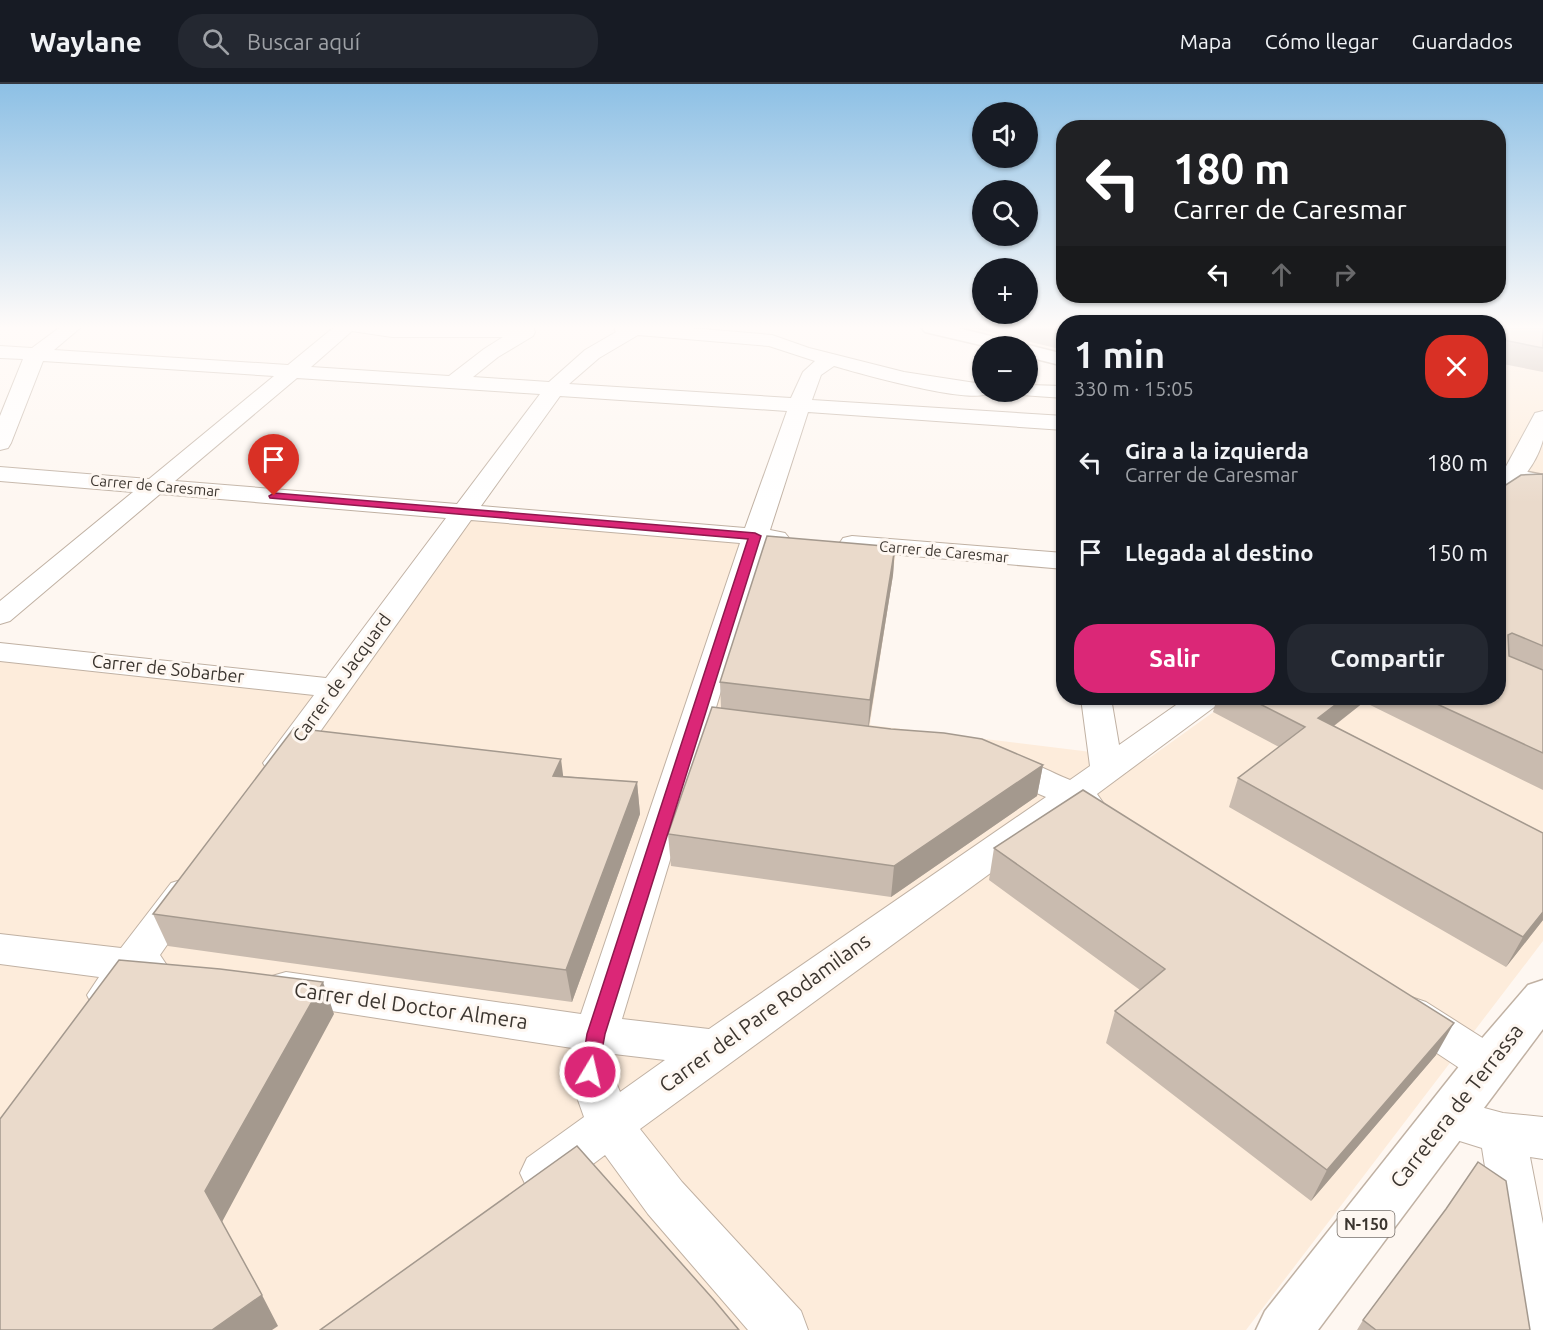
<!DOCTYPE html>
<html lang="es">
<head>
<meta charset="utf-8">
<style>
  :root { --surface:#171b24; --page:#242831; --text:#f1f3f6; --muted:#9ea1a6; --line:#363941; --accent:#db2777 }
  body { margin:0; font-family:Ubuntu,sans-serif; background:var(--page); color:var(--text); height:100vh; display:flex; flex-direction:column; font-size:22px; white-space:nowrap }
  * { box-sizing:border-box; margin:0 }
  p { font-size:20px; color:var(--muted) }
  .icon { flex:none; width:33px; height:33px; fill:none; stroke:currentColor; stroke-width:2; stroke-linecap:round; stroke-linejoin:round }
  .map { position:relative; flex:1; overflow:hidden }
  .side { position:absolute; left:1056px; top:231px; width:450px; height:390px; display:flex; flex-direction:column; background:var(--surface); border-radius:24px; box-shadow:0 2px 4px #0004 }
  .side>* { flex:none }
  .hud { position:absolute; left:1056px; top:36px; width:450px; height:183px; border-radius:24px; box-shadow:0 2px 4px #0004; background:#202124; color:#fff; overflow:hidden }
  .buttons { position:absolute; left:972px; top:18px; display:grid; gap:12px }
  .buttons a { display:grid; place-items:center; width:66px; height:66px; border-radius:50%; background:var(--surface); box-shadow:0 2px 4px #0004; font-size:30px }
  .pin { position:absolute; display:grid; place-items:center; width:51px; height:51px; color:#fff; margin:-62px -26px; border-radius:50% 50% 50% 0; rotate:-45deg; box-shadow:0 0 6px #0007 }
  .pin .icon { rotate:45deg }
  .me { position:absolute; width:66px; margin:-33px; rotate:9deg; stroke-linejoin:round; filter:drop-shadow(0 0 4px #0008) }
  .turn { display:flex; align-items:center; gap:21px; height:126px; padding:0 18px; font-size:27px }
  .turn .icon { width:78px; height:78px; stroke-width:2.5 }
  .turn b { display:block; font-size:42px; line-height:51px }
  .lanes { display:flex; align-items:center; height:57px; padding:0 18px; background:#0003; justify-content:center; gap:30px; direction:ltr }
  .lanes .off { opacity:.35 }
  .round { display:grid; place-items:center; flex:none; width:63px; height:63px; border-radius:24px; background:var(--page) }
  .overview { display:flex; align-items:center; justify-content:space-between; height:102px; padding:0 18px }
  h1 { font-size:36px; font-weight:700; line-height:45px }
  .action { display:flex; gap:12px; margin-top:auto; padding:12px 18px }
  .action a { flex:1; height:69px; border-radius:24px; background:var(--accent); color:#fff; font-size:24px; font-weight:700; line-height:69px; text-align:center }
  .action a+a { background:var(--page); color:var(--text) }
  ul { padding:0; list-style:none }
  li { display:flex; align-items:center; gap:18px; height:90px; padding:0 18px }
  li div { flex:1 }
  li b { display:block; font-size:22px }
  li em { font-style:normal }
  header { display:flex; align-items:center; gap:36px; box-sizing:border-box; height:84px; padding:0 30px; background:var(--surface); border-bottom:2px solid var(--line) }
  header strong { font-size:28px }
  nav { display:flex; gap:33px; margin-inline-start:auto; font-size:21px }
  .search { width:420px; height:54px; background:var(--page); display:flex; align-items:center; gap:15px; box-sizing:border-box; padding:0 21px; border-radius:24px; color:var(--muted); font-size:22px }
  .map>svg:first-child { display:block }
  .built { fill:#fdecdb }
  .lines { fill:none; stroke-linecap:round; stroke-linejoin:round }
  .street-casing { stroke:#c0b1a3; stroke-width:2 }
  .secondary-casing { stroke:#c0b1a3; stroke-width:3 }
  .primary-casing { stroke:#c0b1a3; stroke-width:3 }
  .street { fill:#fff; fill-rule:evenodd }
  .secondary { fill:#fff; fill-rule:evenodd }
  .primary { fill:#fff; fill-rule:evenodd }
  .wall { fill:#c9bbaf }
  .shaded-wall { fill:#a4998e }
  .building { fill:#eadacb; stroke:#a4998e; stroke-width:1.5 }
  .route { fill:#db2777; stroke:#8e194d; stroke-width:1.5 }
  .labels { text-anchor:middle; stroke-width:6; stroke-linejoin:round; paint-order:stroke }
  .far-street-label { font-size:15px; fill:#3b352f; stroke:#fef7f1 }
  .shield { fill:#fef7f1; stroke:#766f69; stroke-width:1.5 }
  .shield-label { font-size:16px; font-weight:bold; fill:#3b352f }
  .street-label { font-size:18px; fill:#3b352f; stroke:#fef7f1 }
  .near-street-label { font-size:21px; fill:#3b352f; stroke:#fef7f1 }
</style>
</head>
<body>
<header>
<strong>Waylane</strong>
<div class="search"><svg class="icon" aria-label="search" viewBox="0 0 24 24"><circle cx="10" cy="10" r="6"/><path d="M15 15l6 6"/></svg>Buscar aquí</div>
<nav><a>Mapa</a><a>Cómo llegar</a><a>Guardados</a></nav>
</header>
<div class="map">
<svg width="1543" height="1246" viewBox="0 0 1543 1246">
  <rect width="100%" height="100%" fill="#fef7f1"/>
  <path class="built" d="M 956,244 L 1063,244 L 1063,271 Z
    M 1499,244 L 1543,244 L 1543,857 L 1246,1246 L 0,1246 L 0,576 L 350,606 L 473,433 L 896,468 L 870,641 L 1148,675 L 1233,614 L 1498,614 Z"/>
  <g class="lines">
    <g class="street-casing">
      <path id="street" d="M 59,244 L 80,244 L 54,266 L 288,281 L 333,244 L 533,244 L 535,248 L 533,252 L 498,273 L 473,293 L 549,298 L 585,266 L 616,248 L 614,244 L 691,244 L 772,251 L 809,264 L 904,288 L 982,300 L 982,308 L 991,308 C 977,323 858,289 834,282 L 821,291 L 812,316 L 1064,332 L 1064,346 L 808,328 L 770,446 L 785,449 L 789,454 L 785,459 L 765,461 L 622,935 L 709,945 L 1046,713 L 990,689 L 985,681 L 990,673 C 1016,666 1046,687 1070,696 L 1090,682 L 1081,614 L 1111,614 L 1119,661 L 1186,614 L 1222,614 L 1217,621 L 1097,710 L 1104,720 L 1099,728 L 1087,732 L 1074,728 L 640,1045 L 682,1098 L 801,1227 L 808,1246 L 748,1246 L 648,1130 L 605,1071 L 561,1104 L 544,1111 L 527,1104 L 520,1089 L 527,1074 L 584,1033 L 568,988 L 572,964 L 286,920 L 272,916 L 266,904 L 272,892 L 286,888 L 581,930 L 740,459 L 471,436 L 292,687 L 280,690 L 268,687 L 263,679 L 314,611 L 0,577 L 0,559 L 326,594 L 446,434 L 160,410 L 10,537 L 0,540 L 0,517 L 133,408 L 0,397 L 0,383 L 149,395 L 274,292 L 43,277 L 11,359 L 8,364 L 0,366 L 0,332 L 23,275 L 0,274 L 0,262 L 32,264 ZM 352,247 L 392,253 L 503,253 L 484,265 L 449,292 L 311,283 ZM 638,251 L 769,262 L 815,277 L 803,288 L 791,314 L 569,300 L 599,274 ZM 297,294 L 540,310 L 457,420 L 175,397 ZM 560,312 L 787,327 L 745,444 L 481,422 ZM 614,970 L 665,976 L 620,1008 L 612,988 Z
        M 1028,301 L 1064,302 L 1064,314 L 1021,311 L 1018,308 L 1028,308 Z
        M 1543,327 C 1543,336 1543,348 1543,356 C 1537,378 1520,404 1498,409 L 1498,391 L 1503,388 L 1535,329 Z
        M 852,452 L 1064,469 L 1064,485 L 843,466 L 839,460 L 843,454 Z
        M 184,795 L 197,799 L 203,809 L 160,871 L 168,883 L 162,894 L 148,899 L 140,898 C 125,919 122,932 93,923 L 87,911 L 99,893 L 0,880 L 0,850 L 121,864 L 171,799 Z
        M 1411,913 L 1426,918 L 1503,967 L 1510,980 L 1503,993 L 1488,999 L 1473,993 L 1396,942 L 1390,930 L 1396,918 Z
        M 1447,1014 L 1503,1029 L 1543,1033 L 1543,1075 L 1530,1073 L 1543,1140 L 1543,1246 L 1511,1246 L 1482,1064 L 1431,1048 L 1424,1034 L 1431,1020 Z"/>
    </g>
    <g class="secondary-casing">
      <path id="secondary" d="M 922,244 L 958,244 L 1015,258 L 1018,262 L 985,262 L 925,248 Z
        M 1028,261 L 1064,270 L 1064,282 L 1028,273 L 1028,262 L 1021,262 Z
        M 1498,382 L 1543,391 L 1543,407 L 1498,397 Z"/>
    </g>
    <g class="primary-casing">
      <path id="primary" d="M 1543,896 L 1543,945 L 1318,1246 L 1256,1246 L 1265,1227 L 1472,966 L 1528,901 Z"/>
    </g>
    <use href="#street" class="street"/>
    <use href="#secondary" class="secondary"/>
    <use href="#primary" class="primary"/>
  </g>
  <path class="wall" d="M 973,244 L 1064,244 L 1064,266 Z
    M 1498,244 L 1543,244 L 1543,288 L 1498,279 Z
    M 1543,390 L 1543,706 L 1364,618 L 1334,642 L 1543,749 L 1543,836 L 1506,883 L 1229,723 L 1238,694 L 1279,663 L 1213,628 L 1217,614 L 1498,614 L 1498,406 Z
    M 895,463 L 893,491 L 869,642 L 1043,681 L 1037,712 L 891,813 L 671,782 L 668,750 L 721,624 L 720,598 Z
    M 563,692 L 637,698 L 640,730 L 572,918 L 168,862 L 153,830 Z
    M 994,764 L 1436,971 L 1311,1117 L 1106,959 L 1115,927 L 1140,906 L 989,796 Z
    M 1523,1209 L 1530,1246 L 1357,1246 L 1363,1236 Z"/>
  <path class="shaded-wall" d="M 895,463 L 893,491 L 868,646 L 870,616 Z
    M 1344,614 L 1365,614 L 1364,618 L 1308,662 L 1318,634 Z
    M 561,675 L 565,706 L 553,692 Z
    M 1043,681 L 1037,712 L 891,813 L 894,782 Z
    M 637,698 L 640,730 L 572,918 L 566,886 Z
    M 1543,828 L 1543,836 L 1506,883 L 1523,853 Z
    M 323,898 L 334,930 L 222,1138 L 205,1107 Z
    M 1454,939 L 1436,971 L 1311,1117 L 1327,1086 Z
    M 262,1211 L 278,1242 L 272,1246 L 212,1246 Z"/>
  <path class="building" d="M 1498,244 L 1543,244 L 1543,264 L 1498,255 Z
    M 1543,390 L 1543,562 L 1512,549 L 1508,551 L 1509,572 L 1543,586 L 1543,669 L 1424,614 L 1498,614 L 1498,406 L 1521,391 Z
    M 767,452 L 895,463 L 870,616 L 720,598 Z
    M 1248,614 L 1344,614 L 1318,634 L 1543,749 L 1543,828 L 1523,853 L 1238,694 L 1305,643 Z
    M 712,623 L 891,645 L 944,649 L 982,655 L 1043,681 L 894,782 L 668,750 Z
    M 294,644 L 561,675 L 553,692 L 637,698 L 566,886 L 153,830 Z
    M 1083,706 L 1454,939 L 1327,1086 L 1115,927 L 1165,885 L 994,764 Z
    M 119,876 L 220,885 L 323,898 L 205,1107 L 262,1211 L 212,1246 L 0,1246 L 0,1035 Z
    M 577,1062 L 714,1216 L 739,1246 L 320,1246 Z
    M 1478,1078 L 1506,1097 L 1530,1246 L 1376,1246 L 1363,1236 L 1446,1125 Z"/>
  <linearGradient id="sky" x2="0" y2="1"><stop stop-color="#8dc0e5"/><stop offset="0.58" stop-color="#fffbf9"/><stop offset="1" stop-color="#fffbf9" stop-opacity="0"/></linearGradient>
  <rect width="1543" height="419" fill="url(#sky)"/>
  <path class="route" d="M 274,409 L 755,449 L 761,452 L 605,950 L 597,993 L 590,996 L 583,993 L 581,988 L 587,950 L 748,455 L 270,414 L 269,412 Z"/>
  <g class="labels">
    <g class="far-street-label">
      <text transform="translate(155 402) rotate(5)" y="5">Carrer de Caresmar</text>
      <text transform="translate(944 468) rotate(5)" y="5">Carrer de Caresmar</text>
    </g>
    <rect class="shield" x="1337.5" y="1127" width="57" height="26" rx="4.5"/>
    <g class="shield-label">
      <text x="1366" y="1146">N-150</text>
    </g>
    <g class="street-label">
      <text transform="translate(168 585) rotate(6)" y="6">Carrer de Sobarber</text>
      <text transform="translate(342 594) rotate(-54)" y="6">Carrer de Jacquard</text>
    </g>
    <g class="near-street-label">
      <text transform="translate(411 922) rotate(8)" y="7">Carrer del Doctor Almera</text>
      <text transform="translate(765 929) rotate(-36)" y="7">Carrer del Pare Rodamilans</text>
      <text transform="translate(1457 1022) rotate(-52)" y="7">Carretera de Terrassa</text>
    </g>
  </g>
</svg>
<div class="buttons">
<a><svg class="icon" aria-label="sound" viewBox="0 0 24 24"><path d="M4 9h4l5-4v14l-5-4H4zM17 9q2 3 0 6"/></svg></a>
<a><svg class="icon" aria-label="search" viewBox="0 0 24 24"><circle cx="10" cy="10" r="6"/><path d="M15 15l6 6"/></svg></a>
<a>+</a>
<a>−</a>
</div>
<div class="pin" style="left:274px;top:412px;background:#d93025"><svg class="icon" aria-label="arrive" viewBox="0 0 24 24"><path d="M6 21V4h12l-3 4 3 4H6"/></svg></div>
<svg class="me" style="left:590px;top:988px" viewBox="-20 -20 40 40"><circle r="17" fill="#db2777" stroke="#fff" stroke-width="3"/><path d="M0-11L8 9 0 5-8 9z" fill="#fff"/></svg>
<div class="hud">
<div class="turn"><svg class="icon" aria-label="left" viewBox="0 0 24 24"><path d="M17 20v-9H6M10 6l-5 5 5 5"/></svg><div><b>180 m</b>Carrer de Caresmar</div></div>
<div class="lanes"><svg class="icon" aria-label="left" viewBox="0 0 24 24"><path d="M17 20v-9H6M10 6l-5 5 5 5"/></svg><svg class="icon off" aria-label="ahead" viewBox="0 0 24 24"><path d="M12 20V5M6 11l6-6 6 6"/></svg><svg class="icon off" aria-label="right" viewBox="0 0 24 24"><path d="M7 20v-9h11M14 6l5 5-5 5"/></svg></div>
</div>
<section class="side">
<div class="overview"><div><h1>1 min</h1><p>330 m · 15:05</p></div><a class="round" style="background:#d93025;color:#fff"><svg class="icon" aria-label="close" viewBox="0 0 24 24"><path d="M6 6l12 12M18 6L6 18"/></svg></a></div>
<ul>
<li><svg class="icon" aria-label="left" viewBox="0 0 24 24"><path d="M17 20v-9H6M10 6l-5 5 5 5"/></svg><div><b>Gira a la izquierda</b><p>Carrer de Caresmar</p></div><em>180 m</em></li>
<li><svg class="icon" aria-label="arrive" viewBox="0 0 24 24"><path d="M6 21V4h12l-3 4 3 4H6"/></svg><div><b>Llegada al destino</b></div><em>150 m</em></li>
</ul>
<div class="action"><a>Salir</a><a>Compartir</a></div>
</section>
</div>
</body>
</html>
